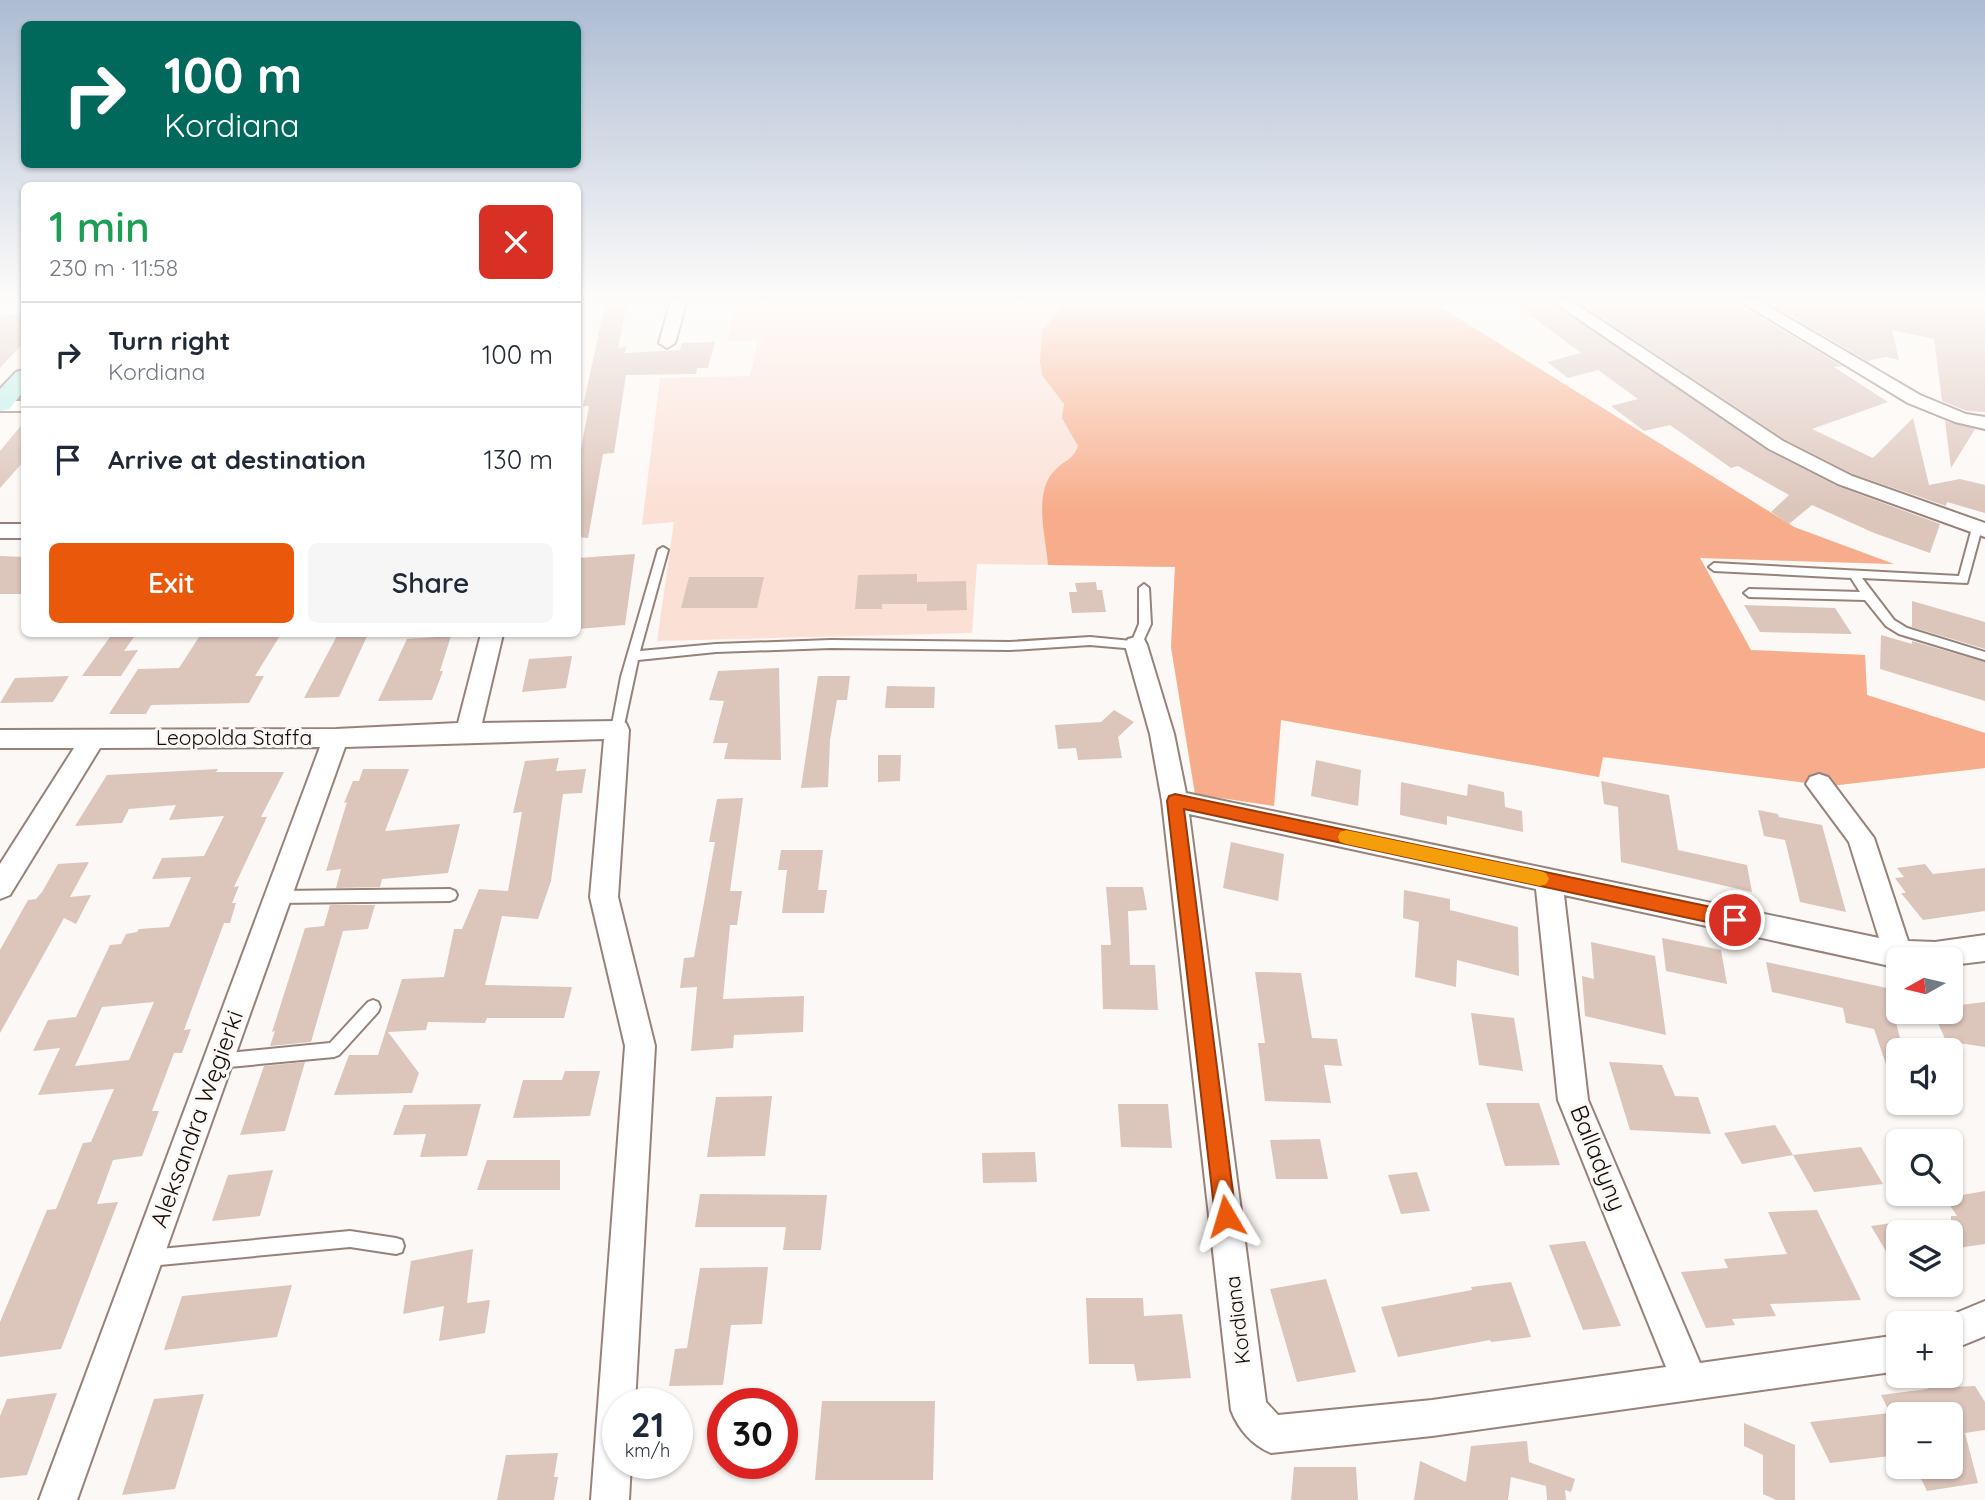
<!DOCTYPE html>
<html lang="en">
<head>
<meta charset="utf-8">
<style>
  :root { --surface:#fff; --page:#f6f6f7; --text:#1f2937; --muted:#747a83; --line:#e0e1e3; --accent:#ea580c }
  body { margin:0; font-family:Quicksand,sans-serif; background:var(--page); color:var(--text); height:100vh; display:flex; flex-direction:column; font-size:26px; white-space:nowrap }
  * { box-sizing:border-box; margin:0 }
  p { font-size:23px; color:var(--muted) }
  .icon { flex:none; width:38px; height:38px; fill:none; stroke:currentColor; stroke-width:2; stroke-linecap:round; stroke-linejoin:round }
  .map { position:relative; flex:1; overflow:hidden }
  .drawer { position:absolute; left:21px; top:182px; width:560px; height:455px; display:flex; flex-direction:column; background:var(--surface); border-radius:10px; box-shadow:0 2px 5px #0004 }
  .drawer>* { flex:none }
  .top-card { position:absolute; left:21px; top:21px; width:560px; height:147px; border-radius:10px; box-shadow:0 2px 5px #0004; background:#00695c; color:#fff; overflow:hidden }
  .needle { width:46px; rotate:262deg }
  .tools { position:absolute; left:1886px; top:947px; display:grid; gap:14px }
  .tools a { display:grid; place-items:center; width:77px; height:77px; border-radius:10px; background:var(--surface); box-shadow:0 2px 5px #0004; font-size:35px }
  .speed { position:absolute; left:602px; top:1388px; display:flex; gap:14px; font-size:35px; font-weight:700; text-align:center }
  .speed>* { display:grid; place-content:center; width:91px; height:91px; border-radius:50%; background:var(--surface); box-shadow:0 2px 5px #0004; line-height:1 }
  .speed small { font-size:18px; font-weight:400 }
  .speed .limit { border:10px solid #d22; background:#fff; color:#111 }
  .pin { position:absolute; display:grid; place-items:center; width:60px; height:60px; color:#fff; margin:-30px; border:4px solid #fff; border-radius:50%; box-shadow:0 2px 7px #0007 }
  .me { position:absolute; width:77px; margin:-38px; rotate:353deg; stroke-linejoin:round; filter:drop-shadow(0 0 5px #0008) }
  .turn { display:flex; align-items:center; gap:24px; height:147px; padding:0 28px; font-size:32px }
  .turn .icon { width:91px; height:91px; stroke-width:2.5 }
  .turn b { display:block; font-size:49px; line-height:60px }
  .round { display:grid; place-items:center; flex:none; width:74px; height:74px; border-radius:10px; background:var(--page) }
  .head { display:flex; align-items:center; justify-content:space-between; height:119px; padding:0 28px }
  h1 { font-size:42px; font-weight:600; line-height:52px; color:#1e9e55 }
  .primary-button { display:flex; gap:14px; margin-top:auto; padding:14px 28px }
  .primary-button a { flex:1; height:80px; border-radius:10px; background:var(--accent); color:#fff; font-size:28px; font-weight:600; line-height:80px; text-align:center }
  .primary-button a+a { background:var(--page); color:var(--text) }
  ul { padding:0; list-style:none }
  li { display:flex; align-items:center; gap:21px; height:105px; padding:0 28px; border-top:2px solid var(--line) }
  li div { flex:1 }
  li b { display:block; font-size:26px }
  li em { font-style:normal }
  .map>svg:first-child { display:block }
  .green { fill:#fbe0d5 }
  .forest { fill:#f7ad8b }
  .building { fill:#dcc5bb; fill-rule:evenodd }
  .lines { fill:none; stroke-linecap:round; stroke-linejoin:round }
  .lane-casing { stroke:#978279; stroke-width:4 }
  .street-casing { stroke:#978279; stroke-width:4 }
  .secondary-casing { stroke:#978279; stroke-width:4 }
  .lane { fill:#fff; fill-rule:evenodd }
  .street { fill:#fff; fill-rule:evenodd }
  .secondary { fill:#b8eee9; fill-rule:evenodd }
  .route { fill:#ea580c; stroke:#983908; stroke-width:2 }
  .slow { fill:#f59e0b }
  .labels { text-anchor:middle; stroke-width:6; stroke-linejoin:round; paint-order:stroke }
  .street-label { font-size:21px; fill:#140d0a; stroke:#fcf8f5 }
  .near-street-label { font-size:24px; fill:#140d0a; stroke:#fcf8f5 }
</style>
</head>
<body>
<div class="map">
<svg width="1985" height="1500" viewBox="0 0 1985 1500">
  <rect width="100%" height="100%" fill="#fcf8f5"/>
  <path class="green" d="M 817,300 L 1429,300 L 1794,527 L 1894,564 L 1700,558 L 1751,650 L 1865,655 L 1867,695 L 1985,733 L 1985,768 L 1830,786 L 1603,757 L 1599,777 L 1281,720 L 1274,806 L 1195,794 L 1171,647 L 1175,567 L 977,564 L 972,633 L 657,641 L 674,522 L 642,525 L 660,378 L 750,376 L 758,341 L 727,341 L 733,310 L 815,308 Z"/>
  <path class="forest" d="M 1057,300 L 1429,300 L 1794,527 L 1894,564 L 1700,558 L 1751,650 L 1865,655 L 1867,695 L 1985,733 L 1985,768 L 1830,786 L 1603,757 L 1599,777 L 1281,720 L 1274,806 L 1195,794 L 1171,647 L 1175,567 L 1048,565 C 1046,537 1032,491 1056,469 C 1065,460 1073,460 1078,446 L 1062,418 L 1064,404 L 1042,375 L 1040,362 L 1042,331 L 1061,308 Z"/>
  <path class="building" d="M 606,300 L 628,300 L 618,348 L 626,347 L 625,353 L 680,350 L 682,343 L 715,342 L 708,368 L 697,368 L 696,374 L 626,375 L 614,453 L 603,454 L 588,538 L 578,537 L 578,465 L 589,406 L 583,406 Z
    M 1509,300 L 1548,300 L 1768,451 L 1837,486 L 1940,524 L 1930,553 L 1874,533 L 1812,505 L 1789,524 L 1771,512 L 1789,495 L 1738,466 L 1731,468 L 1670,425 L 1644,431 L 1611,406 L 1638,399 L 1598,370 L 1568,378 L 1547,362 L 1581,353 Z
    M 1575,300 L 1725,300 L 1743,311 L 1749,310 L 1842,366 L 1834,367 L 1888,402 L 1812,429 L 1873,458 L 1913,418 L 1929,485 L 1960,479 L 1985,485 L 1985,513 L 1947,502 L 1946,506 L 1853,474 L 1784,439 Z
    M 1790,300 L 1931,300 L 1985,310 L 1985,412 L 1967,411 L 1942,401 L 1934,339 L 1892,330 L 1899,360 L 1886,357 L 1867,361 L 1771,304 Z
    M 24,314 L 24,342 L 0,368 L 0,315 Z
    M 1945,421 L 1975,429 L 1951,468 Z
    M 24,422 L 24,461 L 0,488 L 0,451 Z
    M 635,554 L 625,625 L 578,629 L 578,558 Z
    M 0,556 L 24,557 L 24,594 L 0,594 Z
    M 917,574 L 917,582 L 966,581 L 967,610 L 927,611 L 927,604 L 882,604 L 882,609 L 855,609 L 858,575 Z
    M 689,577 L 764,577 L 757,608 L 681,608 Z
    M 1096,582 L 1097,590 L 1102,590 L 1106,612 L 1072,613 L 1069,592 L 1077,592 L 1075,583 Z
    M 1912,601 L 1985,622 L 1985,649 L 1912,627 Z
    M 1744,605 L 1835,608 L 1852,634 L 1760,632 Z
    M 112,634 L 136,634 L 124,651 L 138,650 L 121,676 L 82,676 Z
    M 201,634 L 281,634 L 255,676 L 264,676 L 249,703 L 151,705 L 146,714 L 109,714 L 138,669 L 179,668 Z
    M 338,634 L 368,634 L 339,697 L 304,698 Z
    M 1881,635 L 1912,644 L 1912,641 L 1985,662 L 1985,701 L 1880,669 Z
    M 451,636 L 440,671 L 443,671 L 432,700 L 378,701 L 407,639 Z
    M 572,656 L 566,688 L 522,692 L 529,659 Z
    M 779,668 L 781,760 L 724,759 L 728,743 L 713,743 L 724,701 L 709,700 L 718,671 Z
    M 69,676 L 53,702 L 0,703 L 15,678 Z
    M 818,676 L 850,676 L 847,700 L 837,700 L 830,740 L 828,787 L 801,788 Z
    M 887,686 L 935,687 L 934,708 L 885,708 Z
    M 1114,710 L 1134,722 L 1118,737 L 1122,758 L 1078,760 L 1076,748 L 1058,749 L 1055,725 L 1101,722 Z
    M 878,755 L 901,755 L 900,781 L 878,782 Z
    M 559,758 L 556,771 L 586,769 L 582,793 L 563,794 L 551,881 L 538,919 L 502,916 L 485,985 L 572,987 L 564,1018 L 487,1018 L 485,1023 L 428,1022 L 426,1030 L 388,1032 L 419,1073 L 412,1093 L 334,1095 L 349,1055 L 378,1055 L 402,979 L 444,977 L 454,929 L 462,929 L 479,889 L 508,891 L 522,812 L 513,813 L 525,761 Z
    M 1316,760 L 1361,770 L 1358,806 L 1311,796 Z
    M 218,769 L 216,772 L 284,772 L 261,817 L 267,817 L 234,887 L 239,886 L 232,903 L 236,903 L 230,923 L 224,923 L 184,1030 L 191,1029 L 182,1053 L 174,1053 L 152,1111 L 159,1111 L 142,1156 L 113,1160 L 97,1204 L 118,1202 L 61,1349 L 0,1357 L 0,1322 L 47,1210 L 56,1209 L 83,1143 L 91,1142 L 114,1089 L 38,1095 L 60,1048 L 33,1051 L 48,1020 L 76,1017 L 110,945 L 121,944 L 126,934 L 137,932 L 139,929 L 169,927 L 191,877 L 152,879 L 162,858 L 204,856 L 224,816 L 169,820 L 176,805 L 129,809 L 122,823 L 75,826 L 107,775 ZM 154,1002 L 129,1060 L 75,1066 L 102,1007 Z
    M 363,769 L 409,769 L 385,831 L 460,824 L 448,873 L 382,879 L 380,887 L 336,888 L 341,869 L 326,871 L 347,802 L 344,803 L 353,781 L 359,781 Z
    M 1601,781 L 1669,795 L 1678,850 L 1747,865 L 1752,892 L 1621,862 L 1618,807 L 1604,804 Z
    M 1401,782 L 1467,796 L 1468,784 L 1504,792 L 1505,807 L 1522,811 L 1523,832 L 1447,816 L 1447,825 L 1400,815 Z
    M 743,798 L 730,891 L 742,891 L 737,925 L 730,925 L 723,999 L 804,996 L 803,1032 L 734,1035 L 733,1048 L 691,1051 L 697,987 L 680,988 L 684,958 L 694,957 L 715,842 L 709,842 L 717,799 Z
    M 1758,810 L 1778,814 L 1779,817 L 1822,825 L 1846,912 L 1800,902 L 1785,840 L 1764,836 Z
    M 1231,842 L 1284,854 L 1278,901 L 1223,888 Z
    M 781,850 L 823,850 L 818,890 L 827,890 L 824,913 L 782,913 L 787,870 L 778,870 Z
    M 89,862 L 70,897 L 91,895 L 76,924 L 64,918 L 0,1033 L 0,950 L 28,900 L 36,899 L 42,892 L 58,864 Z
    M 1925,864 L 1933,874 L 1985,868 L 1985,911 L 1923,920 L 1901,893 L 1906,893 L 1895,878 L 1904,877 L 1897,868 Z
    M 1106,887 L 1143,887 L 1147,910 L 1128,911 L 1130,965 L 1155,965 L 1158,1010 L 1103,1009 L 1101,945 L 1111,945 Z
    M 1404,890 L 1450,899 L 1450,910 L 1518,927 L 1519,976 L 1457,960 L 1456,987 L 1415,977 L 1419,922 L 1403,918 Z
    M 330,905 L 375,905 L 368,929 L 343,931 L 311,1042 L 270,1046 L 275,1031 L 272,1032 L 305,928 L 324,926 Z
    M 1662,938 L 1721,950 L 1727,984 L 1666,971 Z
    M 1591,942 L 1655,956 L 1666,1035 L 1585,1016 L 1582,976 L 1594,979 Z
    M 1766,962 L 1887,988 L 1903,1050 L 1899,1050 L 1899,1091 L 1895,1091 L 1874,1029 L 1846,1023 L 1843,1008 L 1772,992 Z
    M 1255,972 L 1301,973 L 1312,1038 L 1337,1039 L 1342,1066 L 1324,1065 L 1331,1103 L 1265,1101 L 1258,1043 L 1265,1043 Z
    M 1985,1002 L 1985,1047 L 1946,1041 L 1933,1012 L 1951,1012 L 1951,1006 Z
    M 1471,1013 L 1514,1018 L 1523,1071 L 1479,1065 Z
    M 305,1062 L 285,1131 L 240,1135 L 264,1066 Z
    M 1609,1062 L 1662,1065 L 1675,1096 L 1698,1097 L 1711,1134 L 1630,1130 Z
    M 565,1071 L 600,1071 L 590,1116 L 513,1118 L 523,1080 L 562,1080 Z
    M 772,1096 L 765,1156 L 707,1157 L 716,1097 Z
    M 1486,1103 L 1539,1103 L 1560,1165 L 1505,1166 Z
    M 481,1104 L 467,1156 L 420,1157 L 426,1134 L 393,1135 L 404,1105 Z
    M 1118,1104 L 1168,1104 L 1172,1148 L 1121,1147 Z
    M 1775,1125 L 1793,1155 L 1742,1164 L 1724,1133 Z
    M 1320,1139 L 1328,1179 L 1276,1179 L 1270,1140 Z
    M 1861,1147 L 1883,1184 L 1814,1192 L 1793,1155 Z
    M 1035,1152 L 1037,1182 L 983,1183 L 982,1153 Z
    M 487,1160 L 560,1160 L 560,1190 L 477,1190 Z
    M 273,1170 L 260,1216 L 212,1221 L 228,1175 Z
    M 1417,1172 L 1430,1211 L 1401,1214 L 1388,1175 Z
    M 1985,1191 L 1985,1244 L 1951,1249 L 1951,1216 L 1957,1216 L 1945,1198 Z
    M 700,1194 L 827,1195 L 821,1250 L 783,1250 L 786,1227 L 695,1227 Z
    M 1817,1210 L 1861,1300 L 1770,1304 L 1776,1316 L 1732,1319 L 1735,1325 L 1706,1328 L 1681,1272 L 1728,1268 L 1724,1259 L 1787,1254 L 1768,1212 Z
    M 1899,1222 L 1899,1273 L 1871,1226 Z
    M 1585,1241 L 1621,1326 L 1583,1330 L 1549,1245 Z
    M 473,1249 L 467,1303 L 490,1300 L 485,1333 L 439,1341 L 444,1306 L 403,1314 L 411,1261 Z
    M 768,1267 L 762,1324 L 731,1325 L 723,1385 L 669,1386 L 675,1349 L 687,1348 L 700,1268 Z
    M 1326,1279 L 1356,1372 L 1297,1382 L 1270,1289 Z
    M 1511,1282 L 1531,1337 L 1491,1342 L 1490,1340 L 1398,1357 L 1381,1307 L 1472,1290 L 1471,1287 Z
    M 292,1285 L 277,1337 L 164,1350 L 182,1296 Z
    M 1086,1298 L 1143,1298 L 1144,1316 L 1182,1314 L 1191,1378 L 1137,1381 L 1134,1364 L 1089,1364 Z
    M 1949,1376 L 1952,1387 L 1975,1386 L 1985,1402 L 1985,1430 L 1965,1433 L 1978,1483 L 1927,1491 L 1915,1466 L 1951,1466 L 1951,1414 L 1899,1414 L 1899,1455 L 1830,1463 L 1810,1422 L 1890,1413 L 1881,1395 L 1927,1389 Z
    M 57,1393 L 27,1475 L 0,1478 L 0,1416 L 7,1399 Z
    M 204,1394 L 175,1489 L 122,1495 L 154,1399 Z
    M 822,1401 L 935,1401 L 933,1480 L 815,1480 Z
    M 1744,1423 L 1795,1445 L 1795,1500 L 1776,1500 L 1763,1494 L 1763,1455 L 1744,1446 Z
    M 1527,1441 L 1529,1462 L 1575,1479 L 1571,1492 L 1565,1490 L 1566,1500 L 1547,1500 L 1546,1486 L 1511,1477 L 1508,1500 L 1414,1500 L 1420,1461 L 1466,1482 L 1471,1446 Z
    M 558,1453 L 554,1477 L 558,1477 L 554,1500 L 497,1500 L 506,1455 Z
    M 1294,1467 L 1356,1467 L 1358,1500 L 1291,1500 Z"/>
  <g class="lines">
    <g class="lane-casing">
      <path id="lane" d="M 1977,525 L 1982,528 L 1967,583 L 1862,578 L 1894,620 L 1907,628 L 1985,652 L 1985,660 L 1899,634 L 1886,626 L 1865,600 L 1749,597 L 1744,593 L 1749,589 L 1860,592 L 1851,578 L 1714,571 L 1709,567 L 1714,563 L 1959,576 L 1972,528 Z
        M 663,547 L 668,550 L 640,651 L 716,644 L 831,640 L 1010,642 L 1090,637 L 1132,641 L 1139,624 L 1139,588 L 1144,584 L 1149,588 L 1151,624 L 1140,648 L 1136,649 L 1090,645 L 1010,650 L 831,648 L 716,652 L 638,660 L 623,730 L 617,735 L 611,730 L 621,677 L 658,550 Z
        M 450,889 L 455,891 L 457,895 L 455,899 L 450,901 L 278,903 L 273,901 L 271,897 L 273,893 L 278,891 Z
        M 373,1000 L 378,1002 L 380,1007 L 378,1012 L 339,1055 L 334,1057 L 218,1068 L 213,1066 L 210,1061 L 213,1056 L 218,1054 L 330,1043 L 368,1002 Z
        M 350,1231 L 396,1238 L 402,1240 L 404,1246 L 402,1252 L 396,1254 L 350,1247 L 149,1266 L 143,1264 L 141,1258 L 143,1252 L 149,1250 Z"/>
    </g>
    <g class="street-casing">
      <path id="street" d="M 671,300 L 687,300 L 675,343 L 667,348 L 659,343 Z
        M 1551,300 L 1570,300 L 1783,441 L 1852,476 L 1985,523 L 1985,537 L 1838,484 L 1769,449 Z
        M 1738,300 L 1758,300 L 1920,395 L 1966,414 L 1985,417 L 1985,429 L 1955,422 L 1908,403 Z
        M 0,401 L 24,401 L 24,411 L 0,411 Z
        M 0,524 L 24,524 L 24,538 L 0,538 Z
        M 481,634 L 503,634 L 482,723 L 617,721 L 626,723 L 629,730 L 618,897 L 655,1046 L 635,1404 L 618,1404 L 618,1463 L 631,1463 L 629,1500 L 591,1500 L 625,1046 L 590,897 L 604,739 L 345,747 L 77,1500 L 39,1500 L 320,747 L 100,748 L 10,895 L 0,899 L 0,864 L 74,748 L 0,748 L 0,730 L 336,729 L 458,723 Z
        M 1136,637 L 1144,639 L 1147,645 L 1174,734 L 1186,793 L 1879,938 L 1849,842 L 1806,784 L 1810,777 L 1819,774 L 1828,777 L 1874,838 L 1908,941 L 1935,942 L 1985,935 L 1985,961 L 1951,965 L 1951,959 L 1899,959 L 1899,966 L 1890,966 L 1564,895 L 1588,1100 L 1700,1363 L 1899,1335 L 1899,1371 L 1432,1436 L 1271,1453 C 1252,1445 1238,1429 1231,1410 L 1162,801 L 1150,734 L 1125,645 L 1128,639 ZM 1189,814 L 1536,889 L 1558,1100 L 1666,1367 L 1432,1400 L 1278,1415 L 1266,1402 Z
        M 1985,1301 L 1985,1336 L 1951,1350 L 1951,1323 L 1937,1323 L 1939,1320 Z"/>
    </g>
    <g class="secondary-casing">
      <path id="secondary" d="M 24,370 L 24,391 L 9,409 L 0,411 L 0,389 L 16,372 Z"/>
    </g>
    <use href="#lane" class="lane"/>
    <use href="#street" class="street"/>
    <use href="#secondary" class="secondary"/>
  </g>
  <linearGradient id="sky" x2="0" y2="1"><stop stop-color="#adbcd3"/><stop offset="0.59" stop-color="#fefcfa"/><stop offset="1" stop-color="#fefcfa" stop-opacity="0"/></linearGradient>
  <rect width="1985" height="510" fill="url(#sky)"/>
  <path class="route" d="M 1175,794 L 1735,912 L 1741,914 L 1744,920 L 1741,926 L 1735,928 L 1184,809 L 1236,1216 L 1233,1224 L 1226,1227 L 1218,1224 L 1215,1216 L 1167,801 L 1169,796 Z"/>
  <path class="slow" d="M 1346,830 L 1540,871 L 1546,873 L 1549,879 L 1546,884 L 1540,886 L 1346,844 L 1340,842 L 1338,837 L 1340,832 Z"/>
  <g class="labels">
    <g class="street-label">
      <text x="234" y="745">Leopolda Staffa</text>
      <text transform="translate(1238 1320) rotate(-97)" y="7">Kordiana</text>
    </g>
    <g class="near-street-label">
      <text transform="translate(197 1119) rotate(-70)" y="8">Aleksandra Węgierki</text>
      <text transform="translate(1598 1158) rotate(68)" y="8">Balladyny</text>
    </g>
  </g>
</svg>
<div class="tools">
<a><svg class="needle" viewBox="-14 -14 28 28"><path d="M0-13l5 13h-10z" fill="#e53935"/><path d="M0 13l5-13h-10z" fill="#747a83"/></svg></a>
<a><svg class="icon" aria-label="sound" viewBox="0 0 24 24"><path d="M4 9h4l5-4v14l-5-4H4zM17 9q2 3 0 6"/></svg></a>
<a><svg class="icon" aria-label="search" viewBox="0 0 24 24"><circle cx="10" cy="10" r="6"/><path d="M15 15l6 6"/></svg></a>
<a><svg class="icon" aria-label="layers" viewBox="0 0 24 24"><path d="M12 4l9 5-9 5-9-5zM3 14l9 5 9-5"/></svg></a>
<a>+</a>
<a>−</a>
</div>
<div class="speed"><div>21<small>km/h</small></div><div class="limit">30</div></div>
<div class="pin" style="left:1735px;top:920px;background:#d93025"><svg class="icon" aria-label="arrive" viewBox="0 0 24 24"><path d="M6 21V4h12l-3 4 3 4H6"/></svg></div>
<svg class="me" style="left:1226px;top:1216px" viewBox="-20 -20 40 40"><path d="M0-17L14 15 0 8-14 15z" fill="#ea580c" stroke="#fff" stroke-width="4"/></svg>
<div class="top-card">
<div class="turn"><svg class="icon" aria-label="right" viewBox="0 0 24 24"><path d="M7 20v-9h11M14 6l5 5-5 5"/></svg><div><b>100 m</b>Kordiana</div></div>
</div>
<section class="drawer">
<div class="head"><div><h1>1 min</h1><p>230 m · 11:58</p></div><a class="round" style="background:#d93025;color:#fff"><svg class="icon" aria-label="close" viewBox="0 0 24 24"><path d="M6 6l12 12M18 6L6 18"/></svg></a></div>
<ul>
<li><svg class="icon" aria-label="right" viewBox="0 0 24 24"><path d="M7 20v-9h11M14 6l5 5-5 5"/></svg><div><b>Turn right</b><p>Kordiana</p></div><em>100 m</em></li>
<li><svg class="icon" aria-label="arrive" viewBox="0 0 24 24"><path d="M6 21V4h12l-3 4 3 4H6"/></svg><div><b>Arrive at destination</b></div><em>130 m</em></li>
</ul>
<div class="primary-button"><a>Exit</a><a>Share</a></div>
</section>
</div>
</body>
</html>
